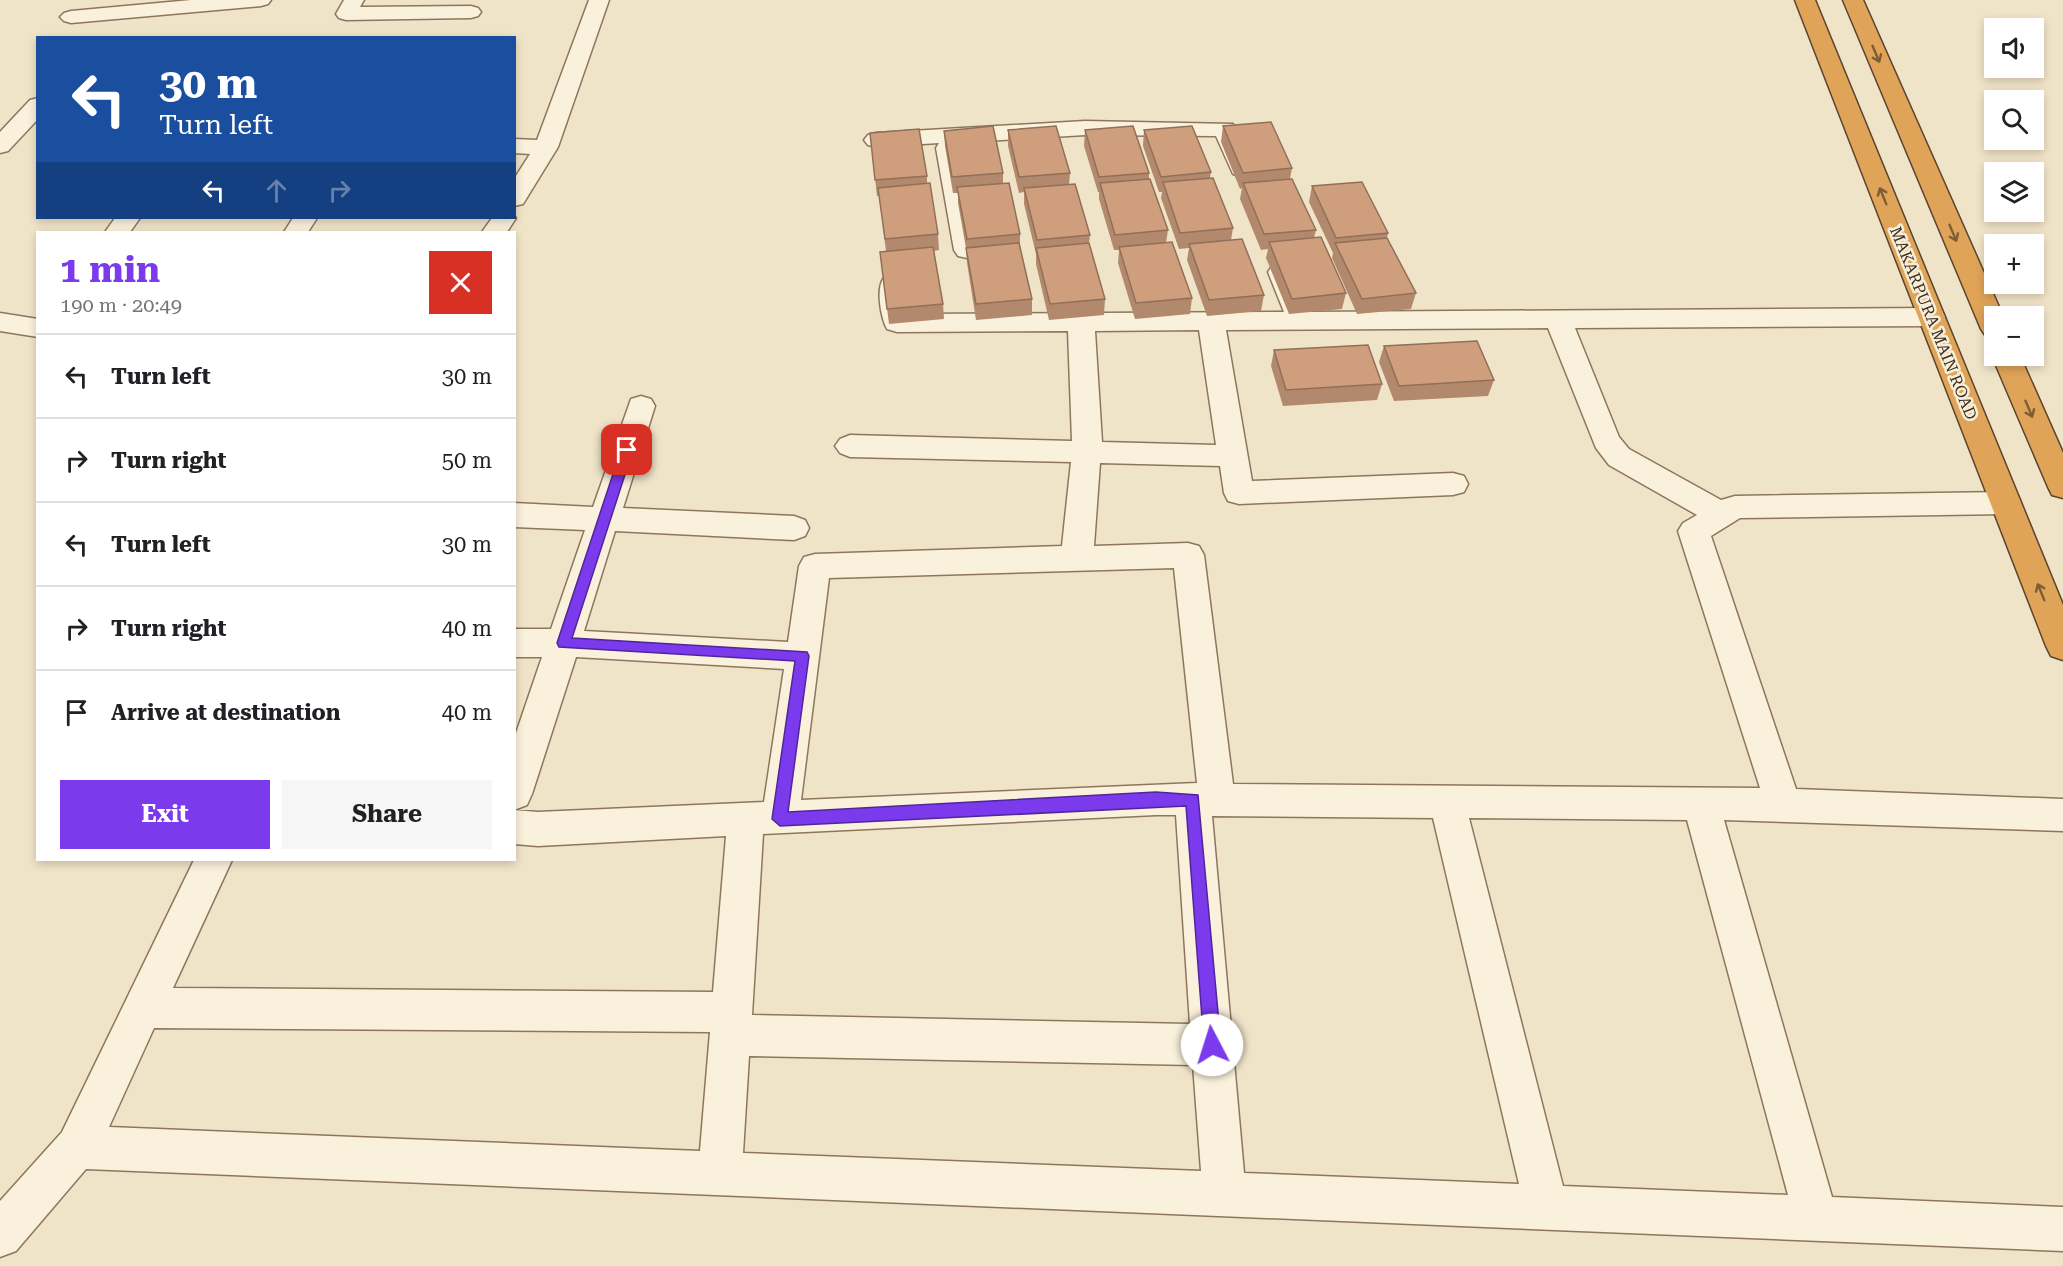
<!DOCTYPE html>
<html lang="en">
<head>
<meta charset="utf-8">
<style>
  :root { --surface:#fff; --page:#f6f6f6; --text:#202124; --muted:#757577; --line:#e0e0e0; --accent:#7c3aed }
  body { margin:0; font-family:"Roboto Serif",serif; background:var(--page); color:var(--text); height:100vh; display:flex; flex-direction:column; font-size:22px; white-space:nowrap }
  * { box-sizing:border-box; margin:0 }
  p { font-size:20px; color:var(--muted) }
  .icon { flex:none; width:33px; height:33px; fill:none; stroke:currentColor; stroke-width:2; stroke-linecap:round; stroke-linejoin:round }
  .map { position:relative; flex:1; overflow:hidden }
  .panel { position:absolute; left:36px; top:231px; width:480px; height:630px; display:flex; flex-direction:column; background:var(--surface); border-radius:0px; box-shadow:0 3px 9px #0003 }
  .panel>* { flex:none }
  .guide { position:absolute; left:36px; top:36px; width:480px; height:183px; border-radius:0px; box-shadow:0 3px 9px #0003; background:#1a4fa0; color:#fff; overflow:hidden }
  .tools { position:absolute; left:1984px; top:18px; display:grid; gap:12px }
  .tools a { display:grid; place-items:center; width:60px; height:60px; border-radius:0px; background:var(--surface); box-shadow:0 3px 9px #0003; font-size:30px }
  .pin { position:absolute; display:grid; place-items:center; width:51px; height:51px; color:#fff; margin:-26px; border-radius:12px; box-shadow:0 3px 9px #0006 }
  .me { position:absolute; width:66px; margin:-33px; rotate:355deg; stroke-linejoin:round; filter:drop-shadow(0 0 4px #0008) }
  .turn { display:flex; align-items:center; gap:21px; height:126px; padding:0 24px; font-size:27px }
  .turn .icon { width:78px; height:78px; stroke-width:2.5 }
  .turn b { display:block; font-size:42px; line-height:51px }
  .lanes { display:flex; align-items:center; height:57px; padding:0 24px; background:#0003; justify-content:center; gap:30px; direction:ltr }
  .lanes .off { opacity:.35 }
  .round { display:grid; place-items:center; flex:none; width:63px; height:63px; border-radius:0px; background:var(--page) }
  .headline { display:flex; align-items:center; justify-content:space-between; height:102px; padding:0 24px }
  h1 { font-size:36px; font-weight:700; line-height:45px; color:var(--accent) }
  .primary-button { display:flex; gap:12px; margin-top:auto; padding:12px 24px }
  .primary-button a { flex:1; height:69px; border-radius:0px; background:var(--accent); color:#fff; font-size:24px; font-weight:700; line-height:69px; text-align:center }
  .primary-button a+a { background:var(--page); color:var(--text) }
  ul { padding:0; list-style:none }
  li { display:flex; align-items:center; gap:18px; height:84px; padding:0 24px; border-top:2px solid var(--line) }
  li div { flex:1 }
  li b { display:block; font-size:22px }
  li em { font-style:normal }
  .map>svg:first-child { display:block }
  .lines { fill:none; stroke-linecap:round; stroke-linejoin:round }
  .street-casing { stroke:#8d765c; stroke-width:3 }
  .highway-casing { stroke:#5b4430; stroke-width:3 }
  .street { fill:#faf1dc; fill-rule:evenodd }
  .highway { fill:#e0a458; fill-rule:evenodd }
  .wall { fill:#b2896c }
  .building { fill:#cf9f7d; stroke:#916f58; stroke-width:1.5 }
  .oneway { stroke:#7e5d36 }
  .route { fill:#7c3aed; stroke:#51269a; stroke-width:1.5 }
  .labels { text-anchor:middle; stroke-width:5; stroke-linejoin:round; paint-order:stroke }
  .street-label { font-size:16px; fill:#3d2e20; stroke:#f7eed8 }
</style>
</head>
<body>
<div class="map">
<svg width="2063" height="1266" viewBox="0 0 2063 1266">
  <rect width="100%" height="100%" fill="#f0e4c8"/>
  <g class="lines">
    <g class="street-casing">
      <path id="street" d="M 191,0 L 271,0 L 268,4 L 261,6 L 71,23 L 64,21 L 60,17 L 64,13 L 71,11 Z
        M 344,0 L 364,0 L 360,7 L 471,6 L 478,8 L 481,12 L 478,16 L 471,18 L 346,20 L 339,18 L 336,14 Z
        M 589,0 L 609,0 L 558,147 L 523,204 L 514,206 L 514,179 L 530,154 L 514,153 L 514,139 L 537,140 Z
        M 38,98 L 38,119 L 8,151 L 0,153 L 0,132 L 30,100 Z
        M 1085,121 L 1233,124 L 1253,169 L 1249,174 L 1241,176 L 1233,174 L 1216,136 L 1085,135 L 954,143 L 960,148 L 980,250 L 976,256 L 967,258 L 958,256 L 954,250 L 936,148 L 939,143 L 876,147 L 868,145 L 864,140 L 868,135 L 876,133 Z
        M 514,215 L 516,218 L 507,232 L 482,232 L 492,218 L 514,218 Z
        M 115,218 L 140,218 L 130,232 L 105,232 Z
        M 293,218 L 317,218 L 308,232 L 284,232 Z
        M 1281,264 L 1290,266 L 1294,272 L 1311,312 L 1932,308 L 1942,311 L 1945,317 L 1942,323 L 1932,326 L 1575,328 L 1619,437 L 1629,449 L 1721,500 L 1735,496 L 2006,492 L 2017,495 L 2021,503 L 2017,511 L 2006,514 L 1740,518 L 1711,536 L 1796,789 L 2063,799 L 2063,831 L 1724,820 L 1832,1197 L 2063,1207 L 2063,1251 L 86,1169 L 16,1251 L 0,1257 L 0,1201 L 62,1132 L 194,860 L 232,860 L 173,988 L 713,992 L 726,836 L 538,846 L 514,844 L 514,810 L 538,812 L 764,802 L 784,669 L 576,657 L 532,794 L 527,805 L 514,810 L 514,739 L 542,657 L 514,657 L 514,629 L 551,629 L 585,530 L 514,527 L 514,503 L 593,507 L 631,399 L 641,396 L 651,399 L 655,406 L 623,508 L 794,516 L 805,520 L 809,528 L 805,536 L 794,540 L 615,531 L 584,631 L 788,642 L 799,566 L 804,557 L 815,554 L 1062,546 L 1071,462 L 850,457 L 840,453 L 835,446 L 840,439 L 850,435 L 1072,441 L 1068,331 L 897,332 L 887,329 C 881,318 876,290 883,279 L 892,277 L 901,279 L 905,285 L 909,314 L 1284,312 L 1268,272 L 1272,266 ZM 1548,328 L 1596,448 L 1609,465 L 1697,515 L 1683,523 L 1678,531 L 1760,788 L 1233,784 L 1204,555 L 1199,546 L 1188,543 L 1094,546 L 1100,463 L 1220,466 L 1224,493 L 1228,501 L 1239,504 L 1453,495 L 1464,492 L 1468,484 L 1464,476 L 1453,473 L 1252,481 L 1226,330 ZM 1199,330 L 1216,445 L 1102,442 L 1095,331 ZM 1174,568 L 1197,783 L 801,800 L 829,578 ZM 1156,815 L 1176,815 L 1190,1024 L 752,1015 L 763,834 ZM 1212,816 L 1433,818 L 1519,1184 L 1244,1173 ZM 1469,818 L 1687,820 L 1788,1195 L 1563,1186 ZM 154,1028 L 710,1032 L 700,1151 L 109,1127 ZM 749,1056 L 1193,1065 L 1201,1171 L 743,1153 Z
        M 0,313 L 38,319 L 38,337 L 0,331 Z"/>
    </g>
    <g class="highway-casing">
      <path id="highway" d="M 1795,0 L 1815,0 L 2063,605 L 2063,660 L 2051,656 L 2046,646 Z
        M 1843,0 L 1863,0 L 2003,316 L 1995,316 L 1995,338 L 1985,335 L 1981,329 Z
        M 1995,351 L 1995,356 L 2020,356 L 2063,453 L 2063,498 L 2052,495 L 2048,487 L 1992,356 Z"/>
    </g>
    <use href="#street" class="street"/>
    <use href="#highway" class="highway"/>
  </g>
  <path class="wall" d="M 1223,126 L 1292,168 L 1290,179 L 1316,230 L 1314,238 L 1346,293 L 1342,309 L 1289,314 L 1266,258 L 1268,249 L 1261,250 L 1240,199 L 1242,188 L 1240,189 L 1221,142 Z
    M 1008,130 L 1070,173 L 1069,185 L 1090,235 L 1089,244 L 1105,299 L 1104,315 L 1049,320 L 1036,264 L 1036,254 L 1024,204 L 1024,192 L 1019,193 L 1008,146 Z
    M 1085,130 L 1149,173 L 1149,179 L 1168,230 L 1166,243 L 1192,298 L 1190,314 L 1135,319 L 1118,263 L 1119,250 L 1114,250 L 1099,199 L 1099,192 L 1098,192 L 1084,146 Z
    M 1144,130 L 1211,172 L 1210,178 L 1233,228 L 1231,240 L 1264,295 L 1261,311 L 1207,316 L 1187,260 L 1189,248 L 1179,249 L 1161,198 L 1162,192 L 1159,192 L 1143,146 Z
    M 944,131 L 1003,173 L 1003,183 L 1020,234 L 1020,250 L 1032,299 L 1032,315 L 976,320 L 967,263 L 966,248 L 958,203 L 958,193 L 953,193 L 945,146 Z
    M 870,133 L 927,176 L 927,183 L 938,234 L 939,250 L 934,251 L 943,304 L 944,319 L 889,324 L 880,252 L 886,251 L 879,196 L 877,196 Z
    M 1312,186 L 1388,233 L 1387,238 L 1416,293 L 1411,309 L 1357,314 L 1332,258 L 1333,253 L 1309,202 Z
    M 1384,346 L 1494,380 L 1488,396 L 1394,401 L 1379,362 Z
    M 1274,350 L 1382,384 L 1377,400 L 1283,406 L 1271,366 Z"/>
  <path class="building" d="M 1271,122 L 1292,168 L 1243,173 L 1223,126 Z
    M 993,126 L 1003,173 L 952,177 L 944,131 Z
    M 1056,126 L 1070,173 L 1019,177 L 1008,130 Z
    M 1133,126 L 1149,173 L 1099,177 L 1085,130 Z
    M 1192,126 L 1211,172 L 1161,177 L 1144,130 Z
    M 919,129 L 927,176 L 875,180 L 870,133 Z
    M 1213,178 L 1233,228 L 1180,233 L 1163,182 Z
    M 1150,179 L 1168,230 L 1115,235 L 1100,183 Z
    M 1292,179 L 1316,230 L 1264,234 L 1243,183 Z
    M 1362,182 L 1388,233 L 1336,238 L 1312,186 Z
    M 930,183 L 938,234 L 885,239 L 878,188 Z
    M 1009,183 L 1020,234 L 967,239 L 957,187 Z
    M 1075,184 L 1090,235 L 1037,240 L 1024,188 Z
    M 1321,237 L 1346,293 L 1292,299 L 1269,242 Z
    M 1387,238 L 1416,293 L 1362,299 L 1335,243 Z
    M 1242,239 L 1264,295 L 1209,300 L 1189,244 Z
    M 1172,242 L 1192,298 L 1136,303 L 1119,247 Z
    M 1019,243 L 1032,299 L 976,304 L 966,248 Z
    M 1089,243 L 1105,299 L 1050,304 L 1036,248 Z
    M 933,247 L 943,304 L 887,309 L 880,252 Z
    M 1477,341 L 1494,380 L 1399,386 L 1384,346 Z
    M 1368,345 L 1382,384 L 1286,390 L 1274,350 Z"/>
  <defs><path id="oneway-shaft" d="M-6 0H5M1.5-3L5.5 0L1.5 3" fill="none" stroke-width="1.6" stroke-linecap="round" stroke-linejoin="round" transform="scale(1.5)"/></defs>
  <g class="oneway">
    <use href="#oneway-shaft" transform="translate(1876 54) rotate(67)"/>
    <use href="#oneway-shaft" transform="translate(1883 196) rotate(-112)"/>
    <use href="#oneway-shaft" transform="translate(1953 233) rotate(67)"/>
    <use href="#oneway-shaft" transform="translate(2029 409) rotate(67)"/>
    <use href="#oneway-shaft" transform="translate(2041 592) rotate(-112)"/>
  </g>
  <path class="route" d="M 627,446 L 633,450 L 572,638 L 807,652 L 809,656 L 788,812 L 1156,792 L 1198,795 L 1221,1045 L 1218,1051 L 1212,1054 L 1206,1051 L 1204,1045 L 1186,806 L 780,826 L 772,819 L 795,661 L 559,647 L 557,643 L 621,450 Z"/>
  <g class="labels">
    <g class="street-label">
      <text transform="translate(1934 323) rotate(68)" y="6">MAKARPURA MAIN ROAD</text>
    </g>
  </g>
</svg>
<div class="tools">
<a><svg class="icon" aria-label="sound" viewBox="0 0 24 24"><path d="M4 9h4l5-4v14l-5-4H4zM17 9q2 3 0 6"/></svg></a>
<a><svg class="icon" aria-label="search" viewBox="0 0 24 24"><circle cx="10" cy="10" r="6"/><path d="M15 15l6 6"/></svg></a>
<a><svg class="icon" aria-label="layers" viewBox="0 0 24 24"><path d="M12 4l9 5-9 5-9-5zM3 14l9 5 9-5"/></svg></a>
<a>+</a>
<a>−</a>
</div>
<div class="pin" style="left:627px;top:450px;background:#d93025"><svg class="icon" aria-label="arrive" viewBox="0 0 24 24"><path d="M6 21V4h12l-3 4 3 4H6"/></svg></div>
<svg class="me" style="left:1212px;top:1045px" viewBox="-20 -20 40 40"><circle r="19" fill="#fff"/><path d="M0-13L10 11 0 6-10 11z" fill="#7c3aed"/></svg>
<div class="guide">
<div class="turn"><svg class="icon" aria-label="left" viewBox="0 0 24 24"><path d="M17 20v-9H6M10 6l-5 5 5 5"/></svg><div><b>30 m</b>Turn left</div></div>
<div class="lanes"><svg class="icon" aria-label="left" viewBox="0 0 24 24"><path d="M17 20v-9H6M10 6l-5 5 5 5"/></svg><svg class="icon off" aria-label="ahead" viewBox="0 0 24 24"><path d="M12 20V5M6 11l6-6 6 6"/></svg><svg class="icon off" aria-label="right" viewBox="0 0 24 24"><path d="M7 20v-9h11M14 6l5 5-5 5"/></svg></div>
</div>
<section class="panel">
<div class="headline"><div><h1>1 min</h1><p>190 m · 20:49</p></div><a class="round" style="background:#d93025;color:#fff"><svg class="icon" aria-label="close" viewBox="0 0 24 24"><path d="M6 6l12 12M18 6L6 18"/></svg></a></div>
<ul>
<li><svg class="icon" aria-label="left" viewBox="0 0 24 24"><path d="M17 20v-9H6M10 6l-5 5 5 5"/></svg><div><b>Turn left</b></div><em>30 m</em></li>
<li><svg class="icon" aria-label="right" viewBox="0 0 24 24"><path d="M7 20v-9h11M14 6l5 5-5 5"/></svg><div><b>Turn right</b></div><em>50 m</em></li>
<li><svg class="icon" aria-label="left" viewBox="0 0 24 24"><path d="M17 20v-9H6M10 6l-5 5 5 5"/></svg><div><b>Turn left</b></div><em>30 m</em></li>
<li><svg class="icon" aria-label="right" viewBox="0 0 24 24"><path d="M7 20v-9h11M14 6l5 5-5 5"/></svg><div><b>Turn right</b></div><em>40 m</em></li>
<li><svg class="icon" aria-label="arrive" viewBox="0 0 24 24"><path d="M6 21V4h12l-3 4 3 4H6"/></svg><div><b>Arrive at destination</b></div><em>40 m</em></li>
</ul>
<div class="primary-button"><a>Exit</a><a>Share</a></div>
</section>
</div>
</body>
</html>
